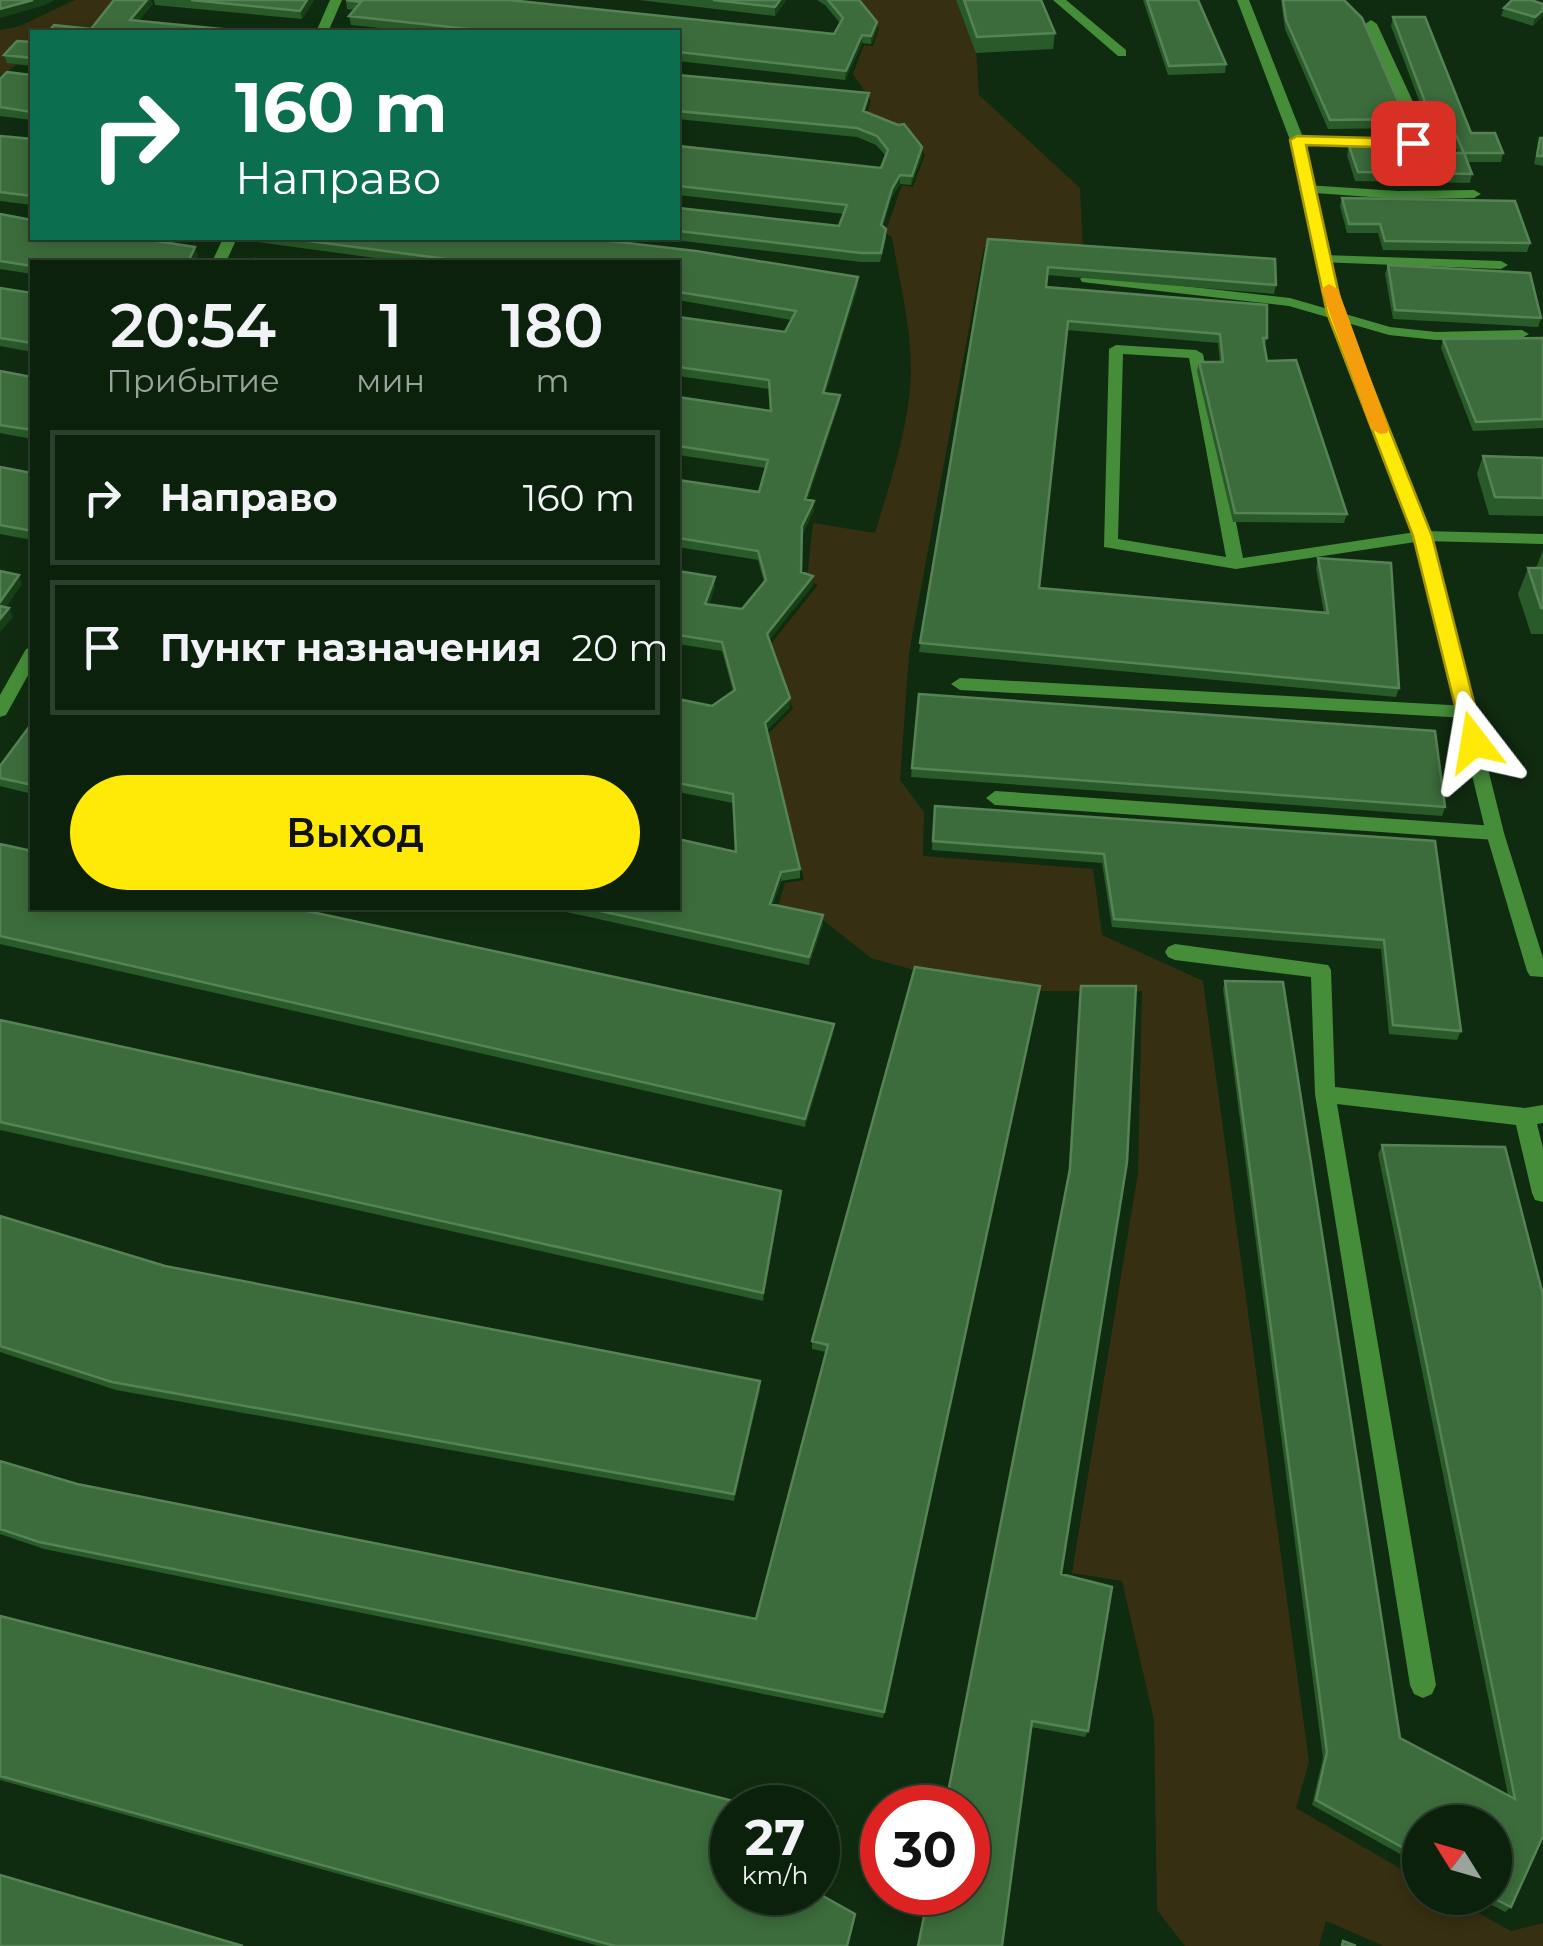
<!DOCTYPE html>
<html lang="ru">
<head>
<meta charset="utf-8">
<style>
  :root { --surface:#0c210c; --page:#152915; --text:#f1f3f6; --muted:#9aa39d; --line:#2c3e2d; --accent:#ffe907 }
  body { margin:0; font-family:Montserrat,sans-serif; background:var(--page); color:var(--text); height:100vh; display:flex; flex-direction:column; font-size:38px; white-space:nowrap }
  * { box-sizing:border-box; margin:0 }
  p { font-size:32px; color:var(--muted) }
  .icon { flex:none; width:55px; height:55px; fill:none; stroke:currentColor; stroke-width:2; stroke-linecap:round; stroke-linejoin:round }
  .map { position:relative; flex:1; overflow:hidden }
  .drawer { position:absolute; left:30px; top:260px; width:650px; height:650px; display:flex; flex-direction:column; background:var(--surface); border-radius:0px; box-shadow:0 5px 15px #0003,0 0 0 2px var(--line) }
  .drawer>* { flex:none }
  .banner { position:absolute; left:30px; top:30px; width:650px; height:210px; border-radius:0px; box-shadow:0 5px 15px #0003,0 0 0 2px var(--line); background:#0b6e4f; color:#fff; overflow:hidden }
  .needle { width:65px; rotate:307deg }
  .tools { position:absolute; left:1402px; top:1805px; display:grid; gap:20px }
  .tools a { display:grid; place-items:center; width:110px; height:110px; border-radius:50%; background:var(--surface); box-shadow:0 5px 15px #0003,0 0 0 2px var(--line); font-size:50px }
  .speed { position:absolute; left:710px; top:1785px; display:flex; gap:20px; font-size:50px; font-weight:700; text-align:center }
  .speed>* { display:grid; place-content:center; width:130px; height:130px; border-radius:50%; background:var(--surface); box-shadow:0 5px 15px #0003,0 0 0 2px var(--line); line-height:1 }
  .speed small { font-size:25px; font-weight:400 }
  .speed .limit { border:15px solid #d22; background:#fff; color:#111 }
  .pin { position:absolute; display:grid; place-items:center; width:85px; height:85px; color:#fff; margin:-42px; border-radius:20px; box-shadow:0 5px 15px #0006 }
  .me { position:absolute; width:110px; margin:-55px; rotate:346deg; stroke-linejoin:round; filter:drop-shadow(0 0 8px #0008) }
  .turn { display:flex; align-items:center; gap:35px; height:210px; padding:0 40px; font-size:45px }
  .turn .icon { width:130px; height:130px; stroke-width:2.5 }
  .turn b { display:block; font-size:70px; line-height:85px }
  .eta { display:flex; justify-content:space-evenly; align-items:center; height:170px; text-align:center }
  .eta b { font-size:60px; font-weight:600; line-height:70px }
  .button { display:flex; gap:20px; margin-top:auto; padding:20px 40px }
  .button a { flex:1; height:115px; border-radius:60px; background:var(--accent); color:#111; font-size:40px; font-weight:600; line-height:115px; text-align:center }
  ul { padding:0; list-style:none }
  li { display:flex; align-items:center; gap:30px; height:135px; margin:0 20px 15px; padding:0 20px; border:5px solid var(--line); border-radius:0px }
  li div { flex:1 }
  li b { display:block; font-size:38px }
  li em { font-style:normal }
  .map>svg:first-child { display:block }
  .green { fill:#372f12 }
  .lines { fill:none; stroke-linecap:round; stroke-linejoin:round }
  .lane { fill:#468d39; fill-rule:evenodd }
  .street { fill:#468d39; fill-rule:evenodd }
  .wall { fill:#295a29 }
  .shaded-wall { fill:#174017 }
  .building { fill:#3c6c3c; stroke:#568355; stroke-width:2.5 }
  .route { fill:#ffe907; stroke:#a69705; stroke-width:2.5 }
  .slow { fill:#f59e0b }
</style>
</head>
<body>
<div class="map">
<svg width="1543" height="1946" viewBox="0 0 1543 1946">
  <rect width="100%" height="100%" fill="#102c10"/>
  <path class="green" d="M 75,0 L 142,0 L 90,32 L 32,32 L 32,54 L 0,76 L 0,30 L 20,26 Z
    M 855,0 L 973,0 L 979,95 L 1080,188 L 1083,249 L 984,247 L 909,653 L 900,780 L 924,812 L 923,856 L 1093,869 L 1102,935 L 1203,981 L 1309,1762 L 1296,1808 L 1420,1880 L 1420,1898 L 1451,1898 L 1511,1931 L 1543,1923 L 1543,1946 L 1384,1946 L 1326,1921 L 1319,1946 L 1185,1946 L 1157,1910 L 1154,1720 L 1122,1581 L 1072,1573 L 1138,1173 L 1142,991 L 1040,991 L 914,970 L 871,958 L 823,920 L 777,910 L 785,883 L 804,880 L 768,734 L 793,709 L 770,645 L 818,585 L 807,580 L 813,523 L 875,533 C 889,486 905,439 910,390 C 915,339 900,286 892,237 L 885,233 L 902,185 L 913,187 L 925,155 L 905,131 L 865,119 L 871,101 L 853,74 L 864,45 L 873,46 L 879,29 Z"/>
  <g class="lines">
    <path class="lane" d="M 1053,0 L 1066,0 L 1126,50 L 1126,56 L 1118,56 Z
      M 1371,20 L 1377,24 L 1426,130 L 1418,146 L 1413,147 L 1292,143 L 1290,140 L 1297,136 L 1408,139 L 1412,130 L 1365,24 Z
      M 1306,185 L 1398,191 L 1474,190 L 1481,194 L 1474,198 L 1398,199 L 1301,192 L 1299,189 Z
      M 1323,255 L 1501,261 L 1508,265 L 1501,269 L 1318,262 L 1318,256 Z
      M 1087,275 L 1290,298 L 1390,327 L 1436,332 L 1522,330 L 1529,334 L 1522,338 L 1436,340 L 1389,335 L 1289,306 L 1082,282 L 1080,279 Z
      M 1116,345 L 1196,350 L 1203,354 L 1243,558 L 1422,531 L 1543,534 L 1543,544 L 1422,541 L 1236,569 L 1104,547 L 1109,349 ZM 1123,354 L 1189,358 L 1226,557 L 1118,539 Z
      M 960,678 L 1467,706 L 1476,712 L 1467,718 L 960,690 L 951,684 Z
      M 995,791 L 1495,826 L 1504,833 L 1495,840 L 995,805 L 986,798 Z
      M 1175,944 L 1328,965 L 1331,970 L 1335,1087 L 1525,1108 L 1543,1105 L 1543,1123 L 1537,1124 L 1543,1148 L 1543,1202 L 1535,1200 L 1532,1193 L 1516,1125 L 1337,1104 L 1436,1685 L 1432,1694 L 1423,1698 L 1414,1694 L 1410,1685 L 1315,1094 L 1311,977 L 1175,960 L 1168,957 L 1165,952 L 1168,947 Z"/>
    <path class="street" d="M 330,0 L 342,0 L 328,32 L 316,32 Z
      M 1237,0 L 1249,0 L 1304,140 L 1342,313 L 1430,536 L 1504,833 L 1543,958 L 1543,977 L 1530,976 L 1527,971 L 1486,833 L 1414,536 L 1328,313 L 1290,140 Z
      M 223,238 L 237,238 L 226,262 L 212,262 Z
      M 32,647 L 32,668 L 6,715 L 0,717 L 0,695 L 26,649 Z"/>
  </g>
  <path class="wall" d="M 154,0 L 314,0 L 302,19 L 155,5 Z
    M 346,0 L 834,34 L 840,23 L 825,5 L 817,0 L 859,0 L 877,30 L 871,44 L 862,43 L 845,80 L 678,61 L 678,32 L 419,32 L 351,25 L 349,16 L 355,10 L 347,9 Z
    M 639,0 L 786,0 L 775,16 Z
    M 956,0 L 1041,0 L 1055,33 L 1053,49 L 976,53 Z
    M 1143,0 L 1198,0 L 1226,64 L 1225,73 L 1168,75 Z
    M 1281,0 L 1344,0 L 1406,119 L 1404,128 L 1328,129 L 1285,29 Z
    M 1543,4 L 1533,26 L 1501,16 L 1504,8 Z
    M 1393,17 L 1471,133 L 1503,153 L 1501,162 L 1468,162 L 1472,174 L 1470,183 L 1355,181 L 1347,155 L 1349,146 L 1416,153 L 1458,153 L 1454,143 L 1435,143 L 1391,26 Z
    M 32,42 L 32,66 L 7,63 L 4,55 Z
    M 32,75 L 32,120 L 0,116 L 0,79 Z
    M 678,75 L 869,93 L 868,101 L 865,112 L 922,147 L 922,156 L 911,185 L 900,184 L 891,198 L 883,227 L 886,238 L 880,262 L 861,262 L 658,238 L 678,238 L 678,208 L 839,226 L 844,214 L 678,195 L 678,146 L 881,168 L 886,156 L 876,145 L 857,137 L 678,119 Z
    M 0,136 L 32,139 L 32,205 L 0,201 Z
    M 1540,138 L 1543,138 L 1543,166 L 1534,164 Z
    M 1342,198 L 1530,243 L 1527,252 L 1383,250 L 1378,233 L 1347,233 L 1340,206 Z
    M 0,214 L 198,256 L 195,262 L 32,262 L 32,274 L 0,269 Z
    M 256,238 L 584,238 L 858,286 L 825,393 L 840,395 L 839,404 L 807,500 L 814,510 L 802,535 L 801,572 L 813,576 L 813,585 L 769,640 L 790,698 L 790,707 L 766,731 L 800,869 L 800,878 L 781,881 L 773,904 L 823,915 L 823,924 L 809,965 L 548,908 L 678,908 L 736,852 L 733,803 L 678,792 L 678,699 L 712,706 L 733,691 L 722,651 L 678,644 L 678,571 L 715,577 L 715,586 L 709,605 L 742,609 L 764,582 L 758,560 L 678,547 L 678,480 L 759,492 L 766,468 L 678,455 L 678,397 L 770,411 L 769,389 L 678,376 L 678,317 L 785,332 L 791,320 L 678,300 L 678,262 L 405,262 L 257,242 Z
    M 988,239 L 1276,285 L 1274,294 L 1047,275 L 1046,287 L 1267,338 L 1264,347 L 1267,361 L 1347,514 L 1344,523 L 1233,522 L 1197,371 L 1199,362 L 1220,362 L 1218,343 L 1067,330 L 1039,588 L 1324,613 L 1316,568 L 1318,558 L 1399,688 L 1396,697 L 919,652 Z
    M 1388,265 L 1541,318 L 1538,327 L 1393,319 L 1385,274 Z
    M 0,288 L 32,293 L 32,352 L 0,346 Z
    M 1543,338 L 1543,428 L 1473,431 L 1441,348 L 1443,339 Z
    M 0,371 L 32,377 L 32,439 L 0,433 Z
    M 1483,456 L 1543,458 L 1543,516 L 1489,515 L 1477,474 Z
    M 0,467 L 32,473 L 32,540 L 0,534 Z
    M 1543,550 L 1543,634 L 1531,634 L 1518,594 L 1528,568 L 1536,568 Z
    M 919,694 L 1445,807 L 1442,816 L 911,777 Z
    M 32,723 L 32,794 L 0,786 L 0,766 Z
    M 935,806 L 1435,841 L 1461,1031 L 1457,1040 L 1389,1034 L 1381,949 L 1112,927 L 1102,863 L 932,850 Z
    M 0,844 L 834,1024 L 833,1033 L 805,1127 L 0,944 Z
    M 1225,981 L 1400,1738 L 1508,1795 L 1378,1154 L 1382,1145 L 1543,1295 L 1511,1907 L 1505,1912 L 1479,1898 L 1495,1898 L 1420,1822 L 1420,1865 L 1312,1805 L 1323,1758 L 1223,989 Z
    M 1040,986 L 883,1718 L 44,1549 L 0,1534 L 0,1461 L 77,1484 L 756,1619 L 826,1352 L 812,1349 L 812,1341 Z
    M 1081,986 L 1061,1574 L 1088,1731 L 1085,1737 L 1031,1727 Z
    M 0,1020 L 781,1199 L 763,1301 L 0,1130 Z
    M 0,1216 L 165,1266 L 760,1381 L 760,1389 L 734,1501 L 116,1390 L 0,1352 Z
    M 0,1616 L 823,1896 L 847,1946 L 599,1946 L 0,1780 Z"/>
  <path class="shaded-wall" d="M 33,0 L 55,0 L 42,6 L 0,18 L 0,9 Z
    M 147,0 L 151,0 L 153,4 L 132,29 L 130,20 Z
    M 307,0 L 314,0 L 302,19 L 300,11 Z
    M 780,0 L 786,0 L 775,16 L 775,7 Z
    M 1543,10 L 1543,16 L 1533,26 L 1535,17 Z
    M 877,22 L 877,30 L 871,44 L 871,36 Z
    M 862,35 L 862,43 L 845,80 L 846,71 Z
    M 922,147 L 922,156 L 911,185 L 912,176 Z
    M 900,175 L 900,184 L 891,198 L 881,234 L 881,225 L 892,189 Z
    M 195,247 L 198,256 L 195,262 L 188,262 Z
    M 858,277 L 858,286 L 823,402 L 823,393 Z
    M 840,395 L 839,404 L 805,508 L 805,499 Z
    M 814,501 L 814,510 L 802,535 L 802,526 Z
    M 19,575 L 22,584 L 1,615 L 0,602 Z
    M 813,576 L 813,585 L 767,643 L 767,634 Z
    M 715,577 L 715,586 L 706,613 L 705,604 Z
    M 9,608 L 13,617 L 0,632 L 0,619 Z
    M 790,698 L 790,707 L 765,732 L 765,723 Z
    M 781,872 L 781,881 L 770,912 L 770,904 Z
    M 823,915 L 823,924 L 809,965 L 809,957 Z
    M 834,1024 L 833,1033 L 805,1127 L 805,1119 Z
    M 781,1191 L 781,1199 L 763,1301 L 763,1293 Z
    M 760,1381 L 760,1389 L 734,1501 L 734,1494 Z"/>
  <path class="building" d="M 0,0 L 33,0 L 0,9 Z
    M 114,0 L 147,0 L 130,20 L 252,32 L 48,32 L 54,25 L 91,29 Z
    M 191,0 L 307,0 L 300,11 Z
    M 346,0 L 509,0 L 834,34 L 843,18 L 828,0 L 859,0 L 877,22 L 871,36 L 862,35 L 846,71 L 678,52 L 678,32 L 496,32 L 349,16 L 361,2 Z
    M 713,0 L 780,0 L 775,7 Z
    M 964,0 L 1041,0 L 1055,33 L 977,37 Z
    M 1147,0 L 1198,0 L 1226,64 L 1169,66 Z
    M 1283,0 L 1344,0 L 1362,18 L 1406,119 L 1330,120 L 1286,20 Z
    M 1512,0 L 1531,0 L 1543,4 L 1543,10 L 1535,17 L 1504,8 Z
    M 1393,17 L 1425,17 L 1471,133 L 1495,133 L 1503,153 L 1464,153 L 1472,174 L 1358,172 L 1349,146 L 1414,147 L 1416,153 L 1464,153 L 1456,135 L 1437,134 Z
    M 17,41 L 32,42 L 32,58 L 4,55 Z
    M 7,72 L 32,75 L 32,112 L 0,107 L 0,79 Z
    M 678,75 L 869,93 L 863,111 L 898,125 L 904,124 L 922,147 L 912,176 L 900,175 L 892,189 L 881,225 L 886,229 L 881,253 L 861,253 L 678,231 L 678,208 L 839,226 L 847,205 L 678,186 L 678,146 L 881,168 L 888,150 L 877,136 L 857,128 L 678,111 Z
    M 0,136 L 32,139 L 32,196 L 0,192 Z
    M 1540,138 L 1543,138 L 1543,156 L 1537,156 Z
    M 1342,198 L 1515,201 L 1530,243 L 1385,241 L 1380,224 L 1349,224 Z
    M 0,214 L 32,220 L 32,238 L 137,238 L 195,247 L 188,262 L 32,262 L 32,266 L 0,261 Z
    M 286,238 L 584,238 L 696,251 L 858,277 L 823,393 L 840,395 L 805,499 L 814,501 L 802,526 L 801,572 L 813,576 L 767,634 L 790,698 L 765,723 L 800,869 L 781,872 L 770,904 L 823,915 L 809,957 L 587,908 L 678,908 L 678,839 L 736,852 L 733,794 L 678,783 L 678,699 L 712,706 L 735,690 L 722,642 L 678,635 L 678,571 L 715,577 L 705,604 L 742,609 L 766,580 L 758,551 L 678,538 L 678,480 L 759,492 L 768,460 L 678,446 L 678,397 L 771,411 L 769,380 L 678,367 L 678,317 L 785,332 L 796,311 L 678,292 L 678,262 L 469,262 Z
    M 988,239 L 1275,259 L 1276,285 L 1048,267 L 1046,287 L 1267,305 L 1267,338 L 1263,338 L 1267,361 L 1296,360 L 1347,514 L 1235,513 L 1199,362 L 1223,362 L 1220,334 L 1068,321 L 1039,588 L 1328,613 L 1318,558 L 1391,563 L 1399,688 L 920,643 Z
    M 255,259 L 281,262 L 252,262 Z
    M 1388,265 L 1530,273 L 1541,318 L 1395,310 Z
    M 0,288 L 32,293 L 32,343 L 0,338 Z
    M 1543,338 L 1543,419 L 1476,422 L 1443,339 Z
    M 0,371 L 32,377 L 32,430 L 0,425 Z
    M 1483,456 L 1543,458 L 1543,498 L 1495,497 Z
    M 0,467 L 32,473 L 32,531 L 0,525 Z
    M 1528,568 L 1543,568 L 1543,608 L 1541,608 Z
    M 0,571 L 19,575 L 0,602 Z
    M 0,606 L 9,608 L 0,619 Z
    M 919,694 L 1435,731 L 1445,807 L 912,768 Z
    M 32,723 L 32,785 L 0,778 L 0,766 Z
    M 935,806 L 1435,841 L 1461,1031 L 1393,1025 L 1384,940 L 1114,919 L 1104,854 L 933,841 Z
    M 0,844 L 32,851 L 32,908 L 293,908 L 834,1024 L 805,1119 L 0,936 Z
    M 915,967 L 1040,986 L 884,1712 L 39,1542 L 0,1529 L 0,1461 L 77,1484 L 756,1619 L 828,1345 L 812,1341 Z
    M 1225,981 L 1283,982 L 1400,1738 L 1515,1799 L 1382,1145 L 1505,1147 L 1543,1295 L 1543,1836 L 1511,1907 L 1493,1898 L 1495,1898 L 1495,1822 L 1420,1822 L 1420,1857 L 1316,1800 L 1327,1752 Z
    M 1081,986 L 1136,986 L 1127,1162 L 1061,1574 L 1112,1587 L 1088,1731 L 1032,1721 L 1002,1946 L 918,1946 L 929,1892 L 968,1892 L 968,1808 L 945,1808 L 1070,1169 Z
    M 0,1020 L 781,1191 L 763,1293 L 0,1122 Z
    M 0,1216 L 165,1266 L 760,1381 L 734,1494 L 112,1382 L 0,1346 Z
    M 0,1616 L 761,1808 L 732,1808 L 732,1892 L 818,1892 L 818,1822 L 837,1827 L 823,1896 L 855,1914 L 847,1946 L 615,1946 L 0,1776 Z
    M 0,1875 L 243,1946 L 0,1946 Z
    M 1343,1941 L 1356,1946 L 1342,1946 Z"/>
  <path class="route" d="M 1297,136 L 1413,139 L 1421,143 L 1413,148 L 1306,145 L 1343,313 L 1432,536 L 1484,742 L 1481,748 L 1467,748 L 1464,742 L 1413,536 L 1327,313 L 1290,140 Z"/>
  <path class="slow" d="M 1329,284 L 1338,289 L 1389,429 L 1387,433 L 1380,434 L 1371,429 L 1321,289 Z"/>
</svg>
<div class="tools">
<a><svg class="needle" viewBox="-14 -14 28 28"><path d="M0-13l5 13h-10z" fill="#e53935"/><path d="M0 13l5-13h-10z" fill="#9aa39d"/></svg></a>
</div>
<div class="speed"><div>27<small>km/h</small></div><div class="limit">30</div></div>
<div class="pin" style="left:1413px;top:143px;background:#d93025"><svg class="icon" aria-label="arrive" viewBox="0 0 24 24"><path d="M6 21V4h12l-3 4 3 4H6"/></svg></div>
<svg class="me" style="left:1474px;top:742px" viewBox="-20 -20 40 40"><path d="M0-17L14 15 0 8-14 15z" fill="#ffe907" stroke="#fff" stroke-width="4"/></svg>
<div class="banner">
<div class="turn"><svg class="icon" aria-label="right" viewBox="0 0 24 24"><path d="M7 20v-9h11M14 6l5 5-5 5"/></svg><div><b>160 m</b>Направо</div></div>
</div>
<section class="drawer">
<div class="eta">
<div><b>20:54</b><p>Прибытие</p></div>
<div><b>1</b><p>мин</p></div>
<div><b>180</b><p>m</p></div>
</div>
<ul>
<li><svg class="icon" aria-label="right" viewBox="0 0 24 24"><path d="M7 20v-9h11M14 6l5 5-5 5"/></svg><div><b>Направо</b></div><em>160 m</em></li>
<li><svg class="icon" aria-label="arrive" viewBox="0 0 24 24"><path d="M6 21V4h12l-3 4 3 4H6"/></svg><div><b>Пункт назначения</b></div><em>20 m</em></li>
</ul>
<div class="button"><a>Выход</a></div>
</section>
</div>
</body>
</html>
